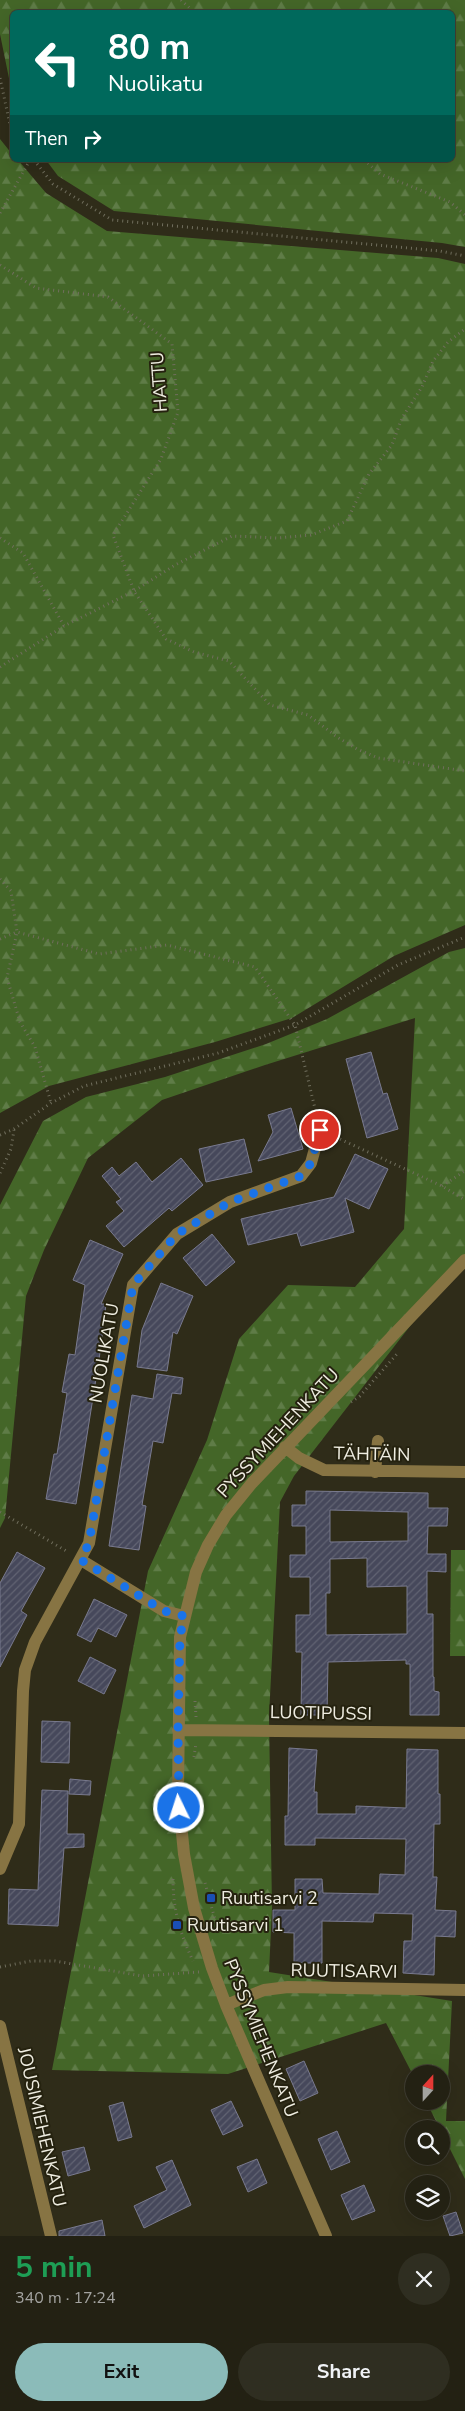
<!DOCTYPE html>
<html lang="en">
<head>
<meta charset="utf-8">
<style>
  :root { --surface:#232113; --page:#2f2e21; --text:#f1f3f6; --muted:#a3a3a0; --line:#403e33; --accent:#8bbbb9 }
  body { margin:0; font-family:"Nunito Sans",sans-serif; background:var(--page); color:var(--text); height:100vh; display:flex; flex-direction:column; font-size:19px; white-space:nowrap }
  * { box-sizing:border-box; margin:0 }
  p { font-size:16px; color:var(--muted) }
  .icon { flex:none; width:28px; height:28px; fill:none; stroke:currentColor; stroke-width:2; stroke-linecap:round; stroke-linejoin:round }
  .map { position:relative; height:2236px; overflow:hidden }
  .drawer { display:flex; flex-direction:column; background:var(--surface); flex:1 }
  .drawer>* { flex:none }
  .guide { position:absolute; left:10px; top:10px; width:445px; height:152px; border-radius:8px; box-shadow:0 5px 20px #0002,0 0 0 1px var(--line); background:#00695c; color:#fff; overflow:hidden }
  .needle { width:32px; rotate:21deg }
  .tools { position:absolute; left:405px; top:2065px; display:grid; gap:10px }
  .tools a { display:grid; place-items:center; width:45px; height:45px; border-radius:50%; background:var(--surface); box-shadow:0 5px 20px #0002,0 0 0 1px var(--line); font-size:25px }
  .pin { position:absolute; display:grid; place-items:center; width:42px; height:42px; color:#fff; margin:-21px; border:2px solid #fff; border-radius:50%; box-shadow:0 1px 5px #0007 }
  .me { position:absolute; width:55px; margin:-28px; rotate:356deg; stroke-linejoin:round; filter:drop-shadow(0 0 4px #0008) }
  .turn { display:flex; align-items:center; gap:18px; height:105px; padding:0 15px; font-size:22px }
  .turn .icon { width:65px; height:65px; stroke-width:2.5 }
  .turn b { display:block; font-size:35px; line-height:42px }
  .then { display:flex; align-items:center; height:48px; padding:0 15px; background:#0003; gap:10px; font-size:19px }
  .round { display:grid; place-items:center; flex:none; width:52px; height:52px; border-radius:26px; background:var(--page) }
  .headline { display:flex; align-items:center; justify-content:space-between; height:85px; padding:0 15px }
  h1 { font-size:30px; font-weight:700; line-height:38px; color:#1e9e55 }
  .primary-button { display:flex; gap:10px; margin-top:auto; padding:10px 15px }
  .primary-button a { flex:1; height:58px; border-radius:30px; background:var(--accent); color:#111; font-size:20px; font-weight:700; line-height:58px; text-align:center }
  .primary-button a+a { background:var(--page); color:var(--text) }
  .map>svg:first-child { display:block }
  .forest { fill:url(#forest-firs) }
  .building { fill:url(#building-hatch); stroke:#797a8f; fill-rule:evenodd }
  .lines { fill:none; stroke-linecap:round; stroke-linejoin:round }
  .path { stroke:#706e5d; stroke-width:3; stroke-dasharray:1 4; stroke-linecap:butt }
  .minor { stroke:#877443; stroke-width:12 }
  .route { stroke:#1a73e8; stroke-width:9; stroke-dasharray:0 16.2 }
  .transit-dot { fill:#1a4fb4; stroke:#25220f; stroke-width:2 }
  .labels { text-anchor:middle; stroke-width:4; stroke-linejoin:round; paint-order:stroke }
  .street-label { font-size:18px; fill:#efede1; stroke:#25220f }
  .poi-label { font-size:18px; fill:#efede1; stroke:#25220f; text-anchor:start }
</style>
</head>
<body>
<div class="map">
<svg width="465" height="2236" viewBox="0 0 465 2236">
  <defs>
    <pattern id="forest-firs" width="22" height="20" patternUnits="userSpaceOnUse" patternTransform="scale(1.25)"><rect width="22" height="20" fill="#446628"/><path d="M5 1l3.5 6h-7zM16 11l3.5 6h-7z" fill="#5f7c47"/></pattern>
    <pattern id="building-hatch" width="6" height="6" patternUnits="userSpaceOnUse" patternTransform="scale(1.25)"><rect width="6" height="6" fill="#46485b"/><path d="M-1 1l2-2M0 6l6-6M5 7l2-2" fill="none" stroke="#616372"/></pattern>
  </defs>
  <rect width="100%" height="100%" fill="#2f2c19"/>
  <path class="forest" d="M 0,0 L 465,0 L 465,247 L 442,243 L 114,211 L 58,176 L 46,160 L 452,160 L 452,12 L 12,12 L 12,93 L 0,34 Z
    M 0,139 L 12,154 L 12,160 L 18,160 L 46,193 L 107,231 L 438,258 L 465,264 L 465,925 L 394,956 L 292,1018 L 215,1042 L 49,1086 L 0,1113 Z
    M 465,948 L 465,1255 L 294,1476 L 280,1502 L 269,1716 L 272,1908 L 269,1972 L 452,2001 L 446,2121 L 465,2121 L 465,2179 L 426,2101 L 441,2101 L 441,2074 L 414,2074 L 414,2077 L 386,2023 L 228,2074 L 52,2070 L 148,1571 L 207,1440 L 239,1339 L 288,1285 L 355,1287 L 404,1229 L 415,1018 L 265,1065 L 162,1100 L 88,1158 L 44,1250 L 26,1296 L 5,1518 L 0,1528 L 0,1205 L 43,1121 L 86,1097 L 165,1077 L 266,1044 L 327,1019 L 449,952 Z
    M 451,1550 L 465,1550 L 465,1656 L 450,1656 Z"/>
  <path class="building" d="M 371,1052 L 383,1094 L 387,1093 L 398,1129 L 367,1138 L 346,1059 Z
    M 291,1108 L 303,1149 L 258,1161 L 273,1132 L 268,1115 Z
    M 244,1139 L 252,1172 L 206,1182 L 199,1149 Z
    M 355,1154 L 388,1169 L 369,1209 L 345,1198 L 354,1232 L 301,1246 L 297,1233 L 248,1245 L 241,1219 L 334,1197 Z
    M 181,1158 L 203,1185 L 172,1211 L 169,1208 L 124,1247 L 106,1226 L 124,1211 L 116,1202 L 121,1199 L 102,1176 L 112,1167 L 119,1176 L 136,1162 L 152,1182 Z
    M 212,1234 L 235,1262 L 206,1286 L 183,1258 Z
    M 90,1240 L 123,1254 L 101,1304 L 106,1304 L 99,1360 L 76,1504 L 46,1499 L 54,1454 L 57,1454 L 67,1393 L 62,1392 L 69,1354 L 75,1355 L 85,1285 L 73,1280 Z
    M 161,1283 L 193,1296 L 177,1334 L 173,1332 L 167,1371 L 137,1367 L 142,1330 Z
    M 157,1374 L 183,1378 L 181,1394 L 172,1393 L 163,1443 L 153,1441 L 142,1505 L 146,1506 L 139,1550 L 109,1546 L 132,1395 L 153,1399 Z
    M 306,1491 L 428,1493 L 428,1508 L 448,1508 L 447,1526 L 428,1526 L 427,1554 L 446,1554 L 446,1572 L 427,1571 L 427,1614 L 433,1614 L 433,1677 L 434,1677 L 434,1691 L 439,1692 L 439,1715 L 410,1715 L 410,1664 L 406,1664 L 406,1660 L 328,1662 L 327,1715 L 301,1715 L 302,1652 L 296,1652 L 296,1615 L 310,1615 L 310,1577 L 290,1577 L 290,1555 L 306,1555 L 306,1526 L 292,1526 L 292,1505 L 306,1505 ZM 330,1510 L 408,1512 L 408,1541 L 330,1542 ZM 367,1558 L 367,1587 L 407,1586 L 407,1634 L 326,1635 L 326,1593 L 330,1593 L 330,1559 Z
    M 17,1552 L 45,1568 L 21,1611 L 27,1615 L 0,1667 L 0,1583 Z
    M 94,1599 L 127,1615 L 116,1637 L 98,1628 L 91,1642 L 77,1635 Z
    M 90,1657 L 116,1670 L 104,1694 L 78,1681 Z
    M 42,1721 L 70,1722 L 69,1763 L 41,1762 Z
    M 289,1748 L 317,1750 L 314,1792 L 317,1792 L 317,1814 L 356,1814 L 356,1806 L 406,1808 L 407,1749 L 438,1750 L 438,1794 L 440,1794 L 440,1824 L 434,1824 L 433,1877 L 437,1877 L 435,1910 L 456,1911 L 455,1937 L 435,1936 L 434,1975 L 403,1973 L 404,1941 L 412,1941 L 413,1914 L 374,1913 L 373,1922 L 322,1921 L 322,1963 L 294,1963 L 294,1933 L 273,1932 L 273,1910 L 295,1910 L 295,1879 L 322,1879 L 323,1893 L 379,1894 L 380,1874 L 405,1875 L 406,1839 L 315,1838 L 315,1845 L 285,1845 L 285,1816 L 288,1816 Z
    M 70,1779 L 91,1781 L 90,1795 L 69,1794 Z
    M 42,1790 L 68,1791 L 67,1834 L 84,1834 L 84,1847 L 64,1848 L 58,1926 L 8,1924 L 9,1889 L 38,1890 Z
    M 304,2061 L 318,2093 L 300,2101 L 286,2069 Z
    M 231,2101 L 243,2126 L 223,2135 L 211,2110 Z
    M 123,2102 L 132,2137 L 118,2141 L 109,2106 Z
    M 337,2131 L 350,2162 L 331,2170 L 318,2139 Z
    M 84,2147 L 90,2170 L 68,2176 L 62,2152 Z
    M 257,2159 L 267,2183 L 248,2192 L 237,2167 Z
    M 172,2160 L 191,2205 L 144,2228 L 134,2206 L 167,2190 L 156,2167 Z
    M 364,2185 L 375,2211 L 352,2220 L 341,2195 Z
    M 456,2212 L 463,2233 L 450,2236 L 443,2216 Z
    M 102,2220 L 105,2236 L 59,2236 L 59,2231 Z"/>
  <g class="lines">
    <path class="path" d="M 181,0 L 194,12
      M 0,78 L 12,134
      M 34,160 L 53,184 L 112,220 L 440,251 L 465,256
      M 364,160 L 380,174 L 450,202 L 465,215
      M 0,213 L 30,160
      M 0,265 L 36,288 L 108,297 L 172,344 L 178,412 L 161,459 L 113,535 L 134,591 L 166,639 L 194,652 L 229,661 L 270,705 L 308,715 L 337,737 L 357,749 L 378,758 L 465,771
      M 0,538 L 23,553 L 64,626
      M 0,667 L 64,626 L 134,591 L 175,565 L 232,536 L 278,538 L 311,535 L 347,521 L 369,474 L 392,445 L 402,418 L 422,387 L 433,361 L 448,342 L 465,329
      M 0,879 L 11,891 L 17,932 L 7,978 L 20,1022 L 35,1047 L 51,1103
      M 0,939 L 17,932 L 99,954 L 167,945 L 255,967 L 295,1025 L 317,1117
      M 0,1135 L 14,1129 L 51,1103 L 84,1086 L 218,1053 L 295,1025 L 398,965 L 465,937
      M 331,1135 L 442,1186 L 465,1200
      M 0,1173 L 11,1149 L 14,1130
      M 442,1186 L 465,1171
      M 351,1402 L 360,1396 L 397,1354
      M 0,1512 L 68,1552
      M 195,1701 L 196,1717
      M 194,1757 L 196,1743
      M 173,1879 C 173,1910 180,1933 193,1961
      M 205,1883 L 217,1927
      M 0,1967 L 31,1961 L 55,1961 L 142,1976 L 199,1972"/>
    <path class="minor" d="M 285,1447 L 299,1458 L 324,1470 L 465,1472
      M 375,1472 L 378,1441
      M 81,1560 L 164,1611 L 184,1616
      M 178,1730 L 465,1733
      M 0,1869 L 19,1824 L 23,1691 L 25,1670 L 35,1642 L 89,1543 L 133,1285 L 177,1234 L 230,1202 L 301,1176 L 311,1163 L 320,1130
      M 226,2005 L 264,1990 L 288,1987 L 465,1990
      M 0,2026 L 51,2236
      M 326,2236 L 226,2005 L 212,1968 L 194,1908 L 184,1854 L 178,1792 L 180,1637 L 196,1572 L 208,1545 L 226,1515 L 252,1483 L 465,1260"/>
  </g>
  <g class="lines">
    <path class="route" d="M 179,1808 L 178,1730 L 180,1637 L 184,1616 L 164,1611 L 81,1560 L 89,1543 L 133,1285 L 177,1234 L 230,1202 L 301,1176 L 311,1163 L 320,1130"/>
  </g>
  <g class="transit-dot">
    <rect x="206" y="1893" width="10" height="10" rx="2.5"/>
    <rect x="172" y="1920" width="10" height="10" rx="2.5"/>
  </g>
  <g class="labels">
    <g class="street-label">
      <text transform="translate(159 382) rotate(-94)" y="6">HATTU</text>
      <text transform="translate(104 1353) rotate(-80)" y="6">NUOLIKATU</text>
      <text transform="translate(278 1433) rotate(-47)" y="6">PYSSYMIEHENKATU</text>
      <text transform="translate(372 1454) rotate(1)" y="6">TÄHTÄIN</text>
      <text transform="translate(321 1713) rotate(1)" y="6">LUOTIPUSSI</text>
      <text transform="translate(344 1971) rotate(1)" y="6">RUUTISARVI</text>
      <text transform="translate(261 2038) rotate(68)" y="6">PYSSYMIEHENKATU</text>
      <text transform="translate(42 2127) rotate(77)" y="6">JOUSIMIEHENKATU</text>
    </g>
    <g class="poi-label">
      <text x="221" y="1904">Ruutisarvi 2</text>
      <text x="187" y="1931">Ruutisarvi 1</text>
    </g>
  </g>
</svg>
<div class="tools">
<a><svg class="needle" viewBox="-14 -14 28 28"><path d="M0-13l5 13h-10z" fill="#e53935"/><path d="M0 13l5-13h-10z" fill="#a3a3a0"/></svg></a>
<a><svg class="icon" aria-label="search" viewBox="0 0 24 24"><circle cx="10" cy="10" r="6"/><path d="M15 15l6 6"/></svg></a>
<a><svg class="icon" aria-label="layers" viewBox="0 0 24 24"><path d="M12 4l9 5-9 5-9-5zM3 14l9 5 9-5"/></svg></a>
</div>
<div class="pin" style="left:320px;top:1130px;background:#d93025"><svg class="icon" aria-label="arrive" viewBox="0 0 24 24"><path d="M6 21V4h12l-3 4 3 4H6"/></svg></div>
<svg class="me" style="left:179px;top:1808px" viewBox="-20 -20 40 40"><circle r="17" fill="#1a73e8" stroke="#fff" stroke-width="3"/><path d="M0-11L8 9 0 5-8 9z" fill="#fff"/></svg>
<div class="guide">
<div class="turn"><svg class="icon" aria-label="left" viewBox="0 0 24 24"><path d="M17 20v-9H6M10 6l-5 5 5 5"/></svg><div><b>80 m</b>Nuolikatu</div></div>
<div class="then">Then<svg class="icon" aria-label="right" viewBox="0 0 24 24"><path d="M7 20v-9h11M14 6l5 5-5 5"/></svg></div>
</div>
</div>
<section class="drawer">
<div class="headline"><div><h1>5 min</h1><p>340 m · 17:24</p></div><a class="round"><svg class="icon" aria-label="close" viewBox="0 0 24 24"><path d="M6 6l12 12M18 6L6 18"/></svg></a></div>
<div class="primary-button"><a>Exit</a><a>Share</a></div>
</section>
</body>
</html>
